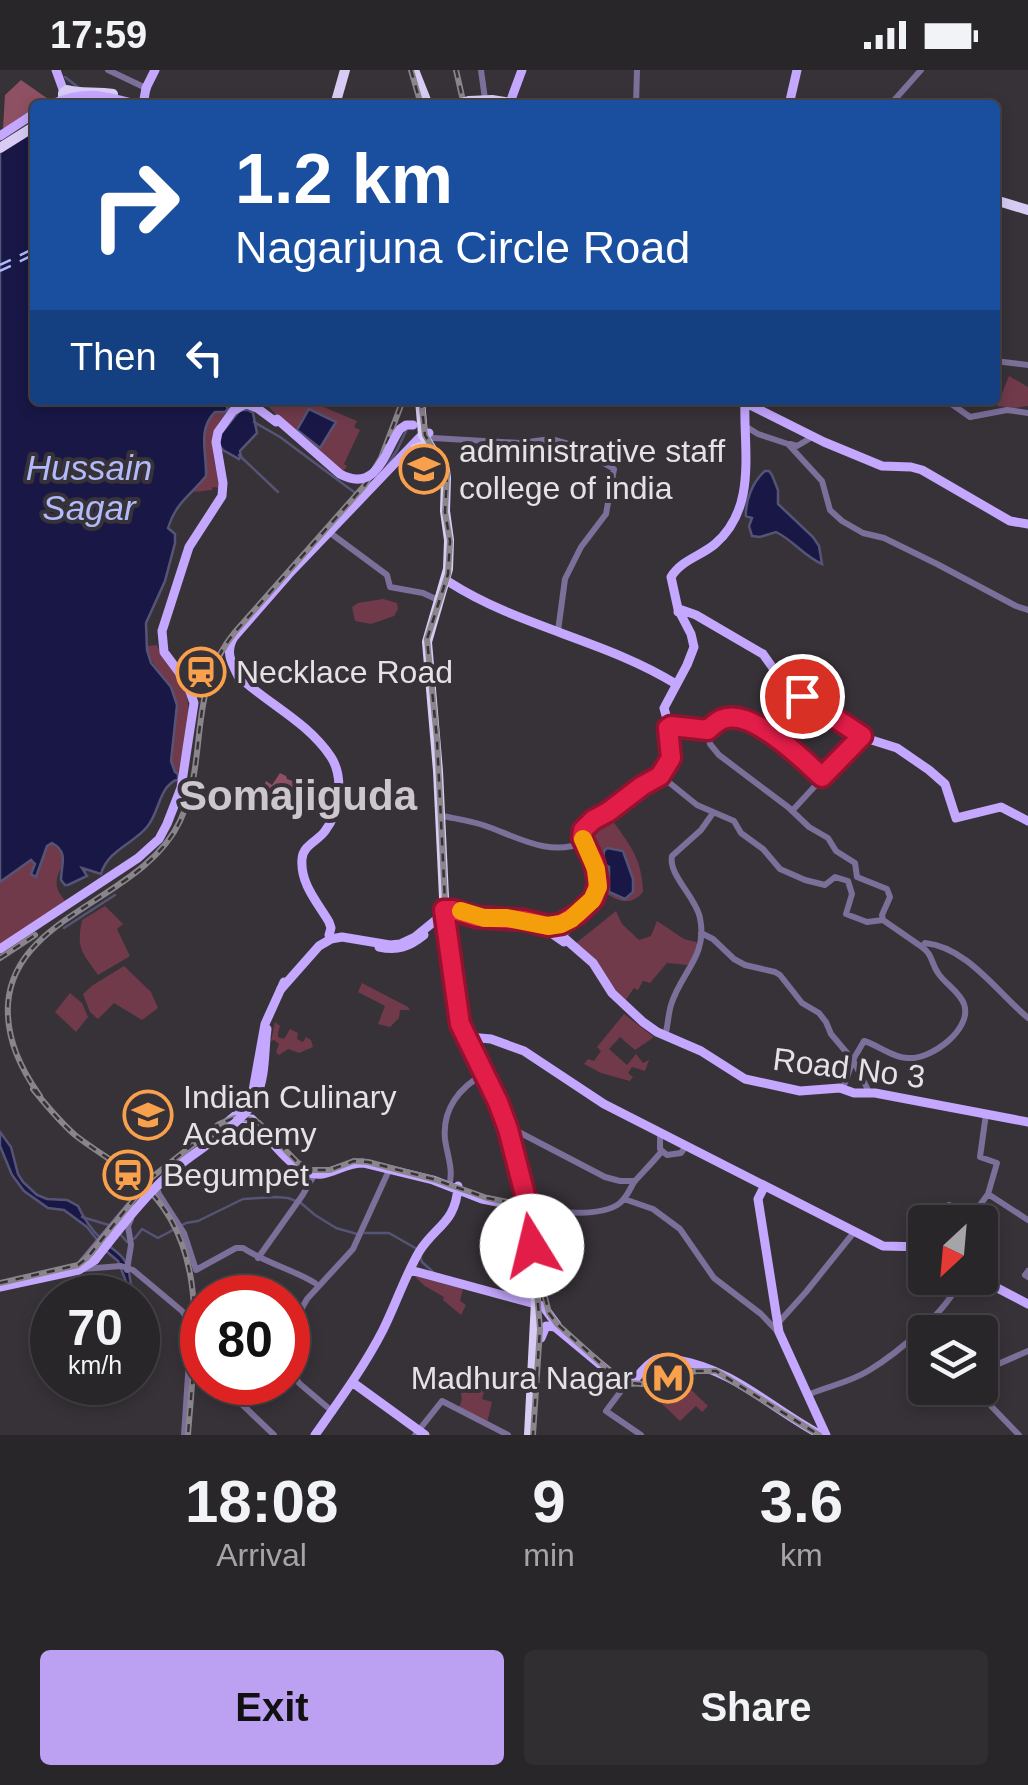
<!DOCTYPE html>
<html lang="en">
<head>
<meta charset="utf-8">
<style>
  :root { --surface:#29262a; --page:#312e32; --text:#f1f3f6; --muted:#a5a5a8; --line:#454347; --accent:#bca0f2 }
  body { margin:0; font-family:Arial,sans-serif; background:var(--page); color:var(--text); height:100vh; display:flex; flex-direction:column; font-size:38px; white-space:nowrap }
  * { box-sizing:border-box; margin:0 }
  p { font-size:32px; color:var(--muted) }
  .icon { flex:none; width:55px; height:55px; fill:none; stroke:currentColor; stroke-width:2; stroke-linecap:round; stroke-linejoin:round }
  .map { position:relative; height:1365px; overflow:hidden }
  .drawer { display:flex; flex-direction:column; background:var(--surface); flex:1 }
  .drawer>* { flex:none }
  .hud { position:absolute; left:30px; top:30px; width:970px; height:305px; border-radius:10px; box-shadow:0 5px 15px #0003,0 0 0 2px var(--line); background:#1a4fa0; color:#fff; overflow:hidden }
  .needle { width:65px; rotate:206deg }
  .buttons { position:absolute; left:908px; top:1135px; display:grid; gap:20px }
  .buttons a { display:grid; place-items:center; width:90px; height:90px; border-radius:10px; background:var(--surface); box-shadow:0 5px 15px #0003,0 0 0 2px var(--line); font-size:50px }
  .speed { position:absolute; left:30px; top:1205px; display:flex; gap:20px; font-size:50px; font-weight:700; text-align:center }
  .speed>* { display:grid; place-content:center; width:130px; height:130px; border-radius:50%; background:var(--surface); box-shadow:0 5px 15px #0003,0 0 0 2px var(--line); line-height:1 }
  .speed small { font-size:25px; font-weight:400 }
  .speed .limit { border:15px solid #d22; background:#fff; color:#111 }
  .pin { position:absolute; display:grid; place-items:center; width:85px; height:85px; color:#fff; margin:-42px; border:5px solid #fff; border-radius:50%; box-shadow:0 2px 10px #0007 }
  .me { position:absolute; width:110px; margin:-55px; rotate:351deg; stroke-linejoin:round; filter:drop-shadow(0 0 8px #0008) }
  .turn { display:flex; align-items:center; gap:35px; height:210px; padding:0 40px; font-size:45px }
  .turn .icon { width:130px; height:130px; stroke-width:2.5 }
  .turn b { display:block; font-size:70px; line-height:85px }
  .then { display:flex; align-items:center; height:95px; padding:0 40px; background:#0003; gap:20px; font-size:38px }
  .eta { display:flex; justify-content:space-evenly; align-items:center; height:170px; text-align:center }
  .eta b { font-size:60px; font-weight:700; line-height:70px }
  .cta { display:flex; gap:20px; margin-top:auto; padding:20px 40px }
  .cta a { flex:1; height:115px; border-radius:10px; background:var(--accent); color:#111; font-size:40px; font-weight:700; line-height:115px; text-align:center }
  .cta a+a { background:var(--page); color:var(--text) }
  .status { display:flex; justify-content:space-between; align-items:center; height:70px; padding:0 50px; background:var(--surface); direction:ltr }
  .status svg { height:28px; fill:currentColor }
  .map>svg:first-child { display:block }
  .green { fill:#703a4b }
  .forest { fill:#8e5063 }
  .water { fill:#181746; stroke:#565476; stroke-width:2.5 }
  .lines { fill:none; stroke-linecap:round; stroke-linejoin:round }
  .stream { stroke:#565476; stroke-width:2.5 }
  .canal { stroke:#181746; stroke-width:5 }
  .ferry { stroke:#b1bafa; stroke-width:2.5; stroke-dasharray:12 10; stroke-linecap:butt }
  .minor { stroke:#7c6f99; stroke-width:6 }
  .major { stroke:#c4a7fe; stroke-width:9 }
  .highway { stroke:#d8ccf5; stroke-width:10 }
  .rail-casing { stroke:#89858a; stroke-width:6 }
  .rail { stroke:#373238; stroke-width:2.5; stroke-dasharray:8; stroke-linecap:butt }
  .major-bridge { stroke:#c4a7fe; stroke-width:9 }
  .highway-bridge { stroke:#d8ccf5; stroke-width:10 }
  .route-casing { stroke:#92132f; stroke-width:25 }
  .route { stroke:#e11d48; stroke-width:18 }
  .slow { stroke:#f59e0b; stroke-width:18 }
  .labels { text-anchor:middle; stroke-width:8; stroke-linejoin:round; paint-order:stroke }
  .poi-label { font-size:32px; fill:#e5e2e6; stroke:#373238; text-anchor:start }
  .street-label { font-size:32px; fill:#e5e2e6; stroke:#373238 }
  .water-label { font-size:35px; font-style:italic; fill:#b1bafa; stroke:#373238 }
  .district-label { font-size:42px; font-weight:bold; fill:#cdc6ce; stroke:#373238 }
</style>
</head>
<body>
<div class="status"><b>17:59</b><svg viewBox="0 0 49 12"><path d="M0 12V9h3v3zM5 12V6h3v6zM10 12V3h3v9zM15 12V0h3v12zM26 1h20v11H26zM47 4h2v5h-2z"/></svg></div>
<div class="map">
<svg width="1028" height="1365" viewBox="0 0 1028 1365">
  <rect width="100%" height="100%" fill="#373238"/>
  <path class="green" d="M 1009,306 L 1028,317 L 1028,336 L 1014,338 L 997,336 Z
    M 262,330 L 313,330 L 314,333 L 357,351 L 354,357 L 360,360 L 344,394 L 347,396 L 342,403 L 289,358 Z
    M 216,342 L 225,342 L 225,344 C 203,373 216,386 219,418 L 213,417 L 212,420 C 205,420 197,423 191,421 L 206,406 C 207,383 197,360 216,342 Z
    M 383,529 L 397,533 L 398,539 L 394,546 L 371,554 L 355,551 L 352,537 L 358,533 Z
    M 157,575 C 163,592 175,601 183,616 C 196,641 182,677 178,704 L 175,702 C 164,680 180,654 176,631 C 172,609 150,599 147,576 Z
    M 611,748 C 629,775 642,787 643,822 C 630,837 618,831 603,822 L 589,760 Z
    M 53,773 C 77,791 53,798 57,817 C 58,822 63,828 66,832 L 0,874 L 0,812 L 32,790 L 34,796 L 48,775 Z
    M 105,836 L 123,854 L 117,859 L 130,886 L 98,905 C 82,881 76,880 82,850 Z
    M 616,841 L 622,854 L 639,870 L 651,866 L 657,851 L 684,869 L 696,872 L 699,879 L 688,895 L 667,893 L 650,913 L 643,911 L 638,920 L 634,918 L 625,931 L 575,874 Z
    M 124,896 L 151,922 L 158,938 L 142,950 L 114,933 L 98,949 L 90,942 L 83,924 L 93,915 Z
    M 362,913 L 408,937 L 410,940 L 400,940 L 399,948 L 390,957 L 378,954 L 385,936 L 358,922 Z
    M 70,923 L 82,933 L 88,947 L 76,962 L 55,942 Z
    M 624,944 L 654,967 L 635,980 L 620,967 L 609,979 L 627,995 L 636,984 L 643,993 L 649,990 L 645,1001 L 632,997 L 628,1003 L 633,1007 L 630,1011 L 601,1003 L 584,994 L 588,989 L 594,991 L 601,981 L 597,977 Z
    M 275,952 L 280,956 L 278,962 L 278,967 L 284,969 L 290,959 L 298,963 L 297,969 L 303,972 L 306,967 L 311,970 L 313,977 L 299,983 L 288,979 L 279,985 L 276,982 L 279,974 L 274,970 L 271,971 Z
    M 414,1206 L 463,1219 L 460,1231 L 466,1235 L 461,1245 L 443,1230 L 444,1227 L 425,1216 Z
    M 462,1307 L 471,1313 L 486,1316 L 482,1329 L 492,1332 L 487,1353 L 458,1338 C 464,1330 462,1323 457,1315 Z
    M 680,1309 L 708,1336 L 702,1342 L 696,1336 L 680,1351 L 660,1332 Z"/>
  <path class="forest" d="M 21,10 L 51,31 L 44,35 L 35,35 L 35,40 L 3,59 L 5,25 Z
    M 280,703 L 286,706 L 287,709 L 301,714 L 291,736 L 261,724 L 266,711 L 272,715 Z"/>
  <path class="water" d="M 35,60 L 35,330 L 223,330 L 228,339 L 225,342 L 215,342 C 197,360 207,383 206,406 C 191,425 176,432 168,458 L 175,464 L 175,473 L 165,511 L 146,553 L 147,580 L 151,593 L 171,617 L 177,635 L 171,691 L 175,702 L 178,704 L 178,709 C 158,717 160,742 147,757 C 133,774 108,780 101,804 L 82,798 L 87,806 L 68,815 L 65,815 L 61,810 C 61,795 69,782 52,773 L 47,776 L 36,807 L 31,804 L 35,794 L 31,790 L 0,812 L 0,81 Z
    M 309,339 L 336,352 L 320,378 L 297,360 Z
    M 240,340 L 248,340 L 253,343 L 257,363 L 240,381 L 241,386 L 239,389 L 223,380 L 219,375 L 220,365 Z
    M 765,401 L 769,401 L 772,405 L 778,420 L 778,434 L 813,467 L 819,476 L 822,494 C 804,486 794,471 776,462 L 760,467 L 752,466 L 749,456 L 752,448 L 746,446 C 745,431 753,411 765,401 Z
    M 607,778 L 623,781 L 633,809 L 633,822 L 625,829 L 609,822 L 609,797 L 603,793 L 604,781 Z
    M 0,1062 L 11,1077 L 18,1104 L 23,1112 L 37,1125 L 47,1129 L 67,1130 L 78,1136 C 84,1149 91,1159 101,1169 C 108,1177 120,1182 125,1191 C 130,1199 129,1206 131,1214 C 134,1225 144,1233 150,1240 L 149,1250 L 157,1259 L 151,1265 L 138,1300 L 138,1274 L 143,1252 L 138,1247 L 138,1228 L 132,1227 L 118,1191 L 106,1181 L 87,1157 L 64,1140 L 48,1138 L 24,1121 L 12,1105 L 0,1076 Z"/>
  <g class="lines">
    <path class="stream" d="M 65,7 L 79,18
      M 254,352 L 280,367 L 358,425
      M 239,385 L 278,422
      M 387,396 L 397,380 L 407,359
      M 64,858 L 115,825
      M 82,1147 L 112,1156
      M 365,1163 L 389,1163 L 417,1179
      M 121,1165 L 127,1172 L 135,1168 L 142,1159 L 158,1168 L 186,1153 L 198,1151 L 243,1129 L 276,1127 L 288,1128 L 301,1133 L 315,1145 L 336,1158 L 357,1164
      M 420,1185 L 422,1192 L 433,1202"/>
    <path class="canal" d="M 138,1243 L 145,1259"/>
    <path class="ferry" d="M 0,195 L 35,178
      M 0,201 L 35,184"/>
    <path class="minor" d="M 108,0 L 148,19
      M 481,0 L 485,29
      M 636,35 L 637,0
      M 890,35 L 921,0
      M 995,291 L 1028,295
      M 939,330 L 953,335 L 970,347 L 1007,340 L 1028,343
      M 745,356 L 758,364 L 788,374 L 822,411 L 830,440 L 842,451 L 863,463 L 884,468 L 937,494 L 1016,536 L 1028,540
      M 433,368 L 520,373 L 551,369 L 572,375 L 614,399 L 606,444 L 581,477 L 565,509 L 558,561
      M 790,374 L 797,376 L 814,366
      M 329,462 L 387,505 L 390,517 L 423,523 L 438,530
      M 709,660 C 742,624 797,684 822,707
      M 708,664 L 710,674 L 719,685 L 788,737 L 809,757 L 828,768 L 836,781 L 855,793 L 857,807 L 887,819 L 890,827 L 882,845 L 883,850
      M 675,665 L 680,660 L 706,662
      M 666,710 L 697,735 L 734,751 L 741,763 L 763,779 L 780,799 L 805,810 L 825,815 L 835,807 L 848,811 L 852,824 L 846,844 L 867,852 L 883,850
      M 792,741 L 862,665
      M 443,746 C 457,749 470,751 483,755 C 516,766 549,788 584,772
      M 883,850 L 922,877 L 925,873 C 967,877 998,923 1028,948
      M 701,863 L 713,869 L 734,889 L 745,895 L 775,902 L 780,905 L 802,933 L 819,943 L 826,952 L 831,964 L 853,990 L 869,1022
      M 665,966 C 668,956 668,945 671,935 C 681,902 708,886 700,848 C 696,827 668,805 672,786 L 701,760 L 713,743
      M 843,1018 L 853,990 L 864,971 C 878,975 893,988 908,988 C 931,990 973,959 964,934 C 959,921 945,914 938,903 C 931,893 933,885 922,877
      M 511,1058 L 605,1107 L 620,1111 L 635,1111
      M 660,1065 L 660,1079 L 667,1085 L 681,1083 L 686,1076
      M 176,1100 L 170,1094 L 208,1063 L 212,1064
      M 160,1116 L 157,1119 L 159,1124 L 184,1163 L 196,1200 L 236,1178 L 243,1178 C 266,1193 292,1199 315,1213
      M 449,1116 C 454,1100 447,1085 445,1069 C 442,1039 460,1017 484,1004
      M 988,1124 L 1028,1150
      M 624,1129 L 653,1139 L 680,1159 L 714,1208 L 761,1244 L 778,1262
      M 532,1139 C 556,1142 601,1148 620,1133 C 627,1127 630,1119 634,1112 C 643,1102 653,1092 662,1081
      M 933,1152 L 937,1144 L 949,1135 L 972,1146 L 988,1124 L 997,1093 L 980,1087 L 986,1044
      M 258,1188 L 302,1126 L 316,1102
      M 78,1196 L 129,1135 L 136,1140
      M 83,1199 L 121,1196 L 133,1200 L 182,1241 L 189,1251 L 191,1261 L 184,1365
      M 127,1200 L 131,1175 L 128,1156 L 131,1149
      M 1028,1201 L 1025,1205 L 1028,1207
      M 779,1252 L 806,1222 L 855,1161
      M 288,1263 L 307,1229 L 353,1179 L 390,1098
      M 288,1300 L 300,1314 L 333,1342
      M 980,1302 L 1028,1281
      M 236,1312 L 227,1320 L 274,1365
      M 627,1313 L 606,1341 L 641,1365
      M 979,1318 L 992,1337 L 1019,1365
      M 810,1324 C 829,1316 850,1312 868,1301 C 901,1281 946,1242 962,1208
      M 415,1365 L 442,1331 L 508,1365"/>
    <path class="major" d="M 56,0 L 64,22
      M 512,27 L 522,0
      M 143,35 L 146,18 L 155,0
      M 789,35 L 797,0
      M 0,66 L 35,43
      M 745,330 C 743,379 758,437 715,474 C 701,486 681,490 671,507 L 678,539 L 691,564 L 694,577 L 687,595 L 664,638 L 667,649 L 673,657 L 670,657 L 669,660 L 674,661 C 675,681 674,695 665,712 C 636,720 637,726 615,742 C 606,750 595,752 587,759 C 583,781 609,801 601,823 C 594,841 571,849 562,866 L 593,893 L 612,923 L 643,952 L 657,962 L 701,981 L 745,1009 L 800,1021 L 840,1018 L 854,1023 L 875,1023 L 1028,1052
      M 744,332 L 824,372 L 882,396 L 911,397 L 922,400 L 1010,451 L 1028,454
      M 247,334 L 257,338 L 276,352
      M 449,512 C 519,557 605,570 676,614
      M 678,542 L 682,540 L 696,545 L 763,584 L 780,608 L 838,652 L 862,667 L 897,678 L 929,700 L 945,714 L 956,748 L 1001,737 L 1028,751
      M 439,851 L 453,847 L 480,854 L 501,855
      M 329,865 L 331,858 L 329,852 C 318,833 300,814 302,789 C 303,775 318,771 325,761 C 340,742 344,707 331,687 C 308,652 268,634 238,606 C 231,592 225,581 234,567 L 289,504 L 420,367 L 429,363
      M 379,877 C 398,881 409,877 424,865
      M 0,879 L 138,788 L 159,769 L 167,754 L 181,718 L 194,633 L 187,613 L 164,582 L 162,561 L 189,477 L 222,426 L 223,413 L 216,372 L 218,362 L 233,341 L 245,334
      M 469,967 L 491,969 L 524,981 L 604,1034 L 883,1176 L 925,1177
      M 236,1048 L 252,1049 C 269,1067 295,1108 322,1104 C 337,1101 348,1093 363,1093 L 433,1110 L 482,1129 L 527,1138
      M 211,1066 L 243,1039 L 252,1026 L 265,954 L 284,912
      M 764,1117 L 758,1129 L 779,1262 L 826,1365
      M 410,1200 L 543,1236 L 557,1255
      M 978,1208 L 1028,1234
      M 0,1217 L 79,1200 L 95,1190
      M 541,1268 L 546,1256 L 555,1257 L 614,1306 L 625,1312 L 633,1312 C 639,1305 646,1294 655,1290 C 662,1286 670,1289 677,1290 C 733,1299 772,1339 821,1365
      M 352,1312 L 425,1365
      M 315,1365 C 339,1331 364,1297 383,1260 C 396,1234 405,1206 419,1182 C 435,1156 456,1153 458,1116"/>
    <path class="highway" d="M 414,0 L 428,35
      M 469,31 L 492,30 L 523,35
      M 73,35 L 63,28 L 63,23 L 67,20 C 80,24 97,21 113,24
      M 335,35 L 345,0
      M 0,78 L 35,56
      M 995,130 L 1028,140
      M 420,330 L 423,365 L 445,400 L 446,408 L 445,441 L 449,470 L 448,499 L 427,572 L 438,701 L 445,848 L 460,954 L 503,1042 L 532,1152 L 536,1231 L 529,1365
      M 415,379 L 421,377 L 431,379"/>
    <g class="rail-casing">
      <path id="rail" d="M 411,0 L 421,35
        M 456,0 L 464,35
        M 421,330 L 425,365 L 447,404 L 445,442 L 450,471 L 448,504 L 427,569 L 437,670 L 446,852 L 462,957 L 502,1040 L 531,1147 L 540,1259 L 533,1365
        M 0,888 L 35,865
        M 33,1019 C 46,1035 59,1051 75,1065 C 95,1081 118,1093 138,1110 C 213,1173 194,1279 188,1365
        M 40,1026 C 21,999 6,969 8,934 C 14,844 143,830 180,751 C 210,687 185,623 235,562 L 365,415 L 381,388 L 403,330
        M 0,1213 L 78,1195 L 87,1188 L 151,1108 L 219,1054 L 234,1048 L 249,1049 L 259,1053 L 298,1093 L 311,1100 L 330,1100 L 354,1091 L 368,1092 L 433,1109 L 487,1128 L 513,1133 L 524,1138 L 533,1149
        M 545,1227 L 549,1243 L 557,1254 L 616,1307 L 629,1313 L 642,1314 L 696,1301 L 716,1301 L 819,1365"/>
    </g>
    <use href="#rail" class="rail"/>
    <path class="major-bridge" d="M 50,35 C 85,19 103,25 139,35
      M 277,349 L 340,404 C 377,424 385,381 400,359 L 406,355 L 413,355
      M 544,858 L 564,872
      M 281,919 L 319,876 L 331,869 L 342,867 L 390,875 L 400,874 L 415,867 L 442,845 L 451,842 L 483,850 L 514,852 L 545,857 L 564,854 L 581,842
      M 95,1190 C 120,1158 145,1125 176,1098 C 199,1078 243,1055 256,1027 C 266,1007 264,981 267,959"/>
    <path class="highway-bridge" d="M 457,34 L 469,31"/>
  </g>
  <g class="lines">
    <g class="route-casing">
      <path id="route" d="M 532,1176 L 532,1152 L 508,1059 L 498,1032 L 460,954 L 444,840 L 453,840 L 476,847 L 524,850 L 548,856 L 561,854 L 579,843 L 594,828 L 598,813 L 594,792 L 582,768 L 583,760 L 593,750 L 608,742 L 642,716 L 660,706 L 671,688 L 668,658 L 671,656 L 708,660 C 713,655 719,649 727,648 C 755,642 803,689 822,707 L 862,666 L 802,626"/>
    </g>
    <use href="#route" class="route"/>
    <path class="slow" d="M 461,841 L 484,848 L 507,848 L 548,856 L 561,854 L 571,849 L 592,830 L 598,817 L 596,799 L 583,769"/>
  </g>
  <defs>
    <g id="university-ring" transform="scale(2.5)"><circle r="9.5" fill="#373238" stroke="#f8a04b" stroke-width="1.5"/><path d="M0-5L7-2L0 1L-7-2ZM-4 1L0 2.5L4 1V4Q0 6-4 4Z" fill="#f8a04b"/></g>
    <g id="station-ring" transform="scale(2.5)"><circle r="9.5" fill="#373238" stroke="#f8a04b" stroke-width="1.5"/><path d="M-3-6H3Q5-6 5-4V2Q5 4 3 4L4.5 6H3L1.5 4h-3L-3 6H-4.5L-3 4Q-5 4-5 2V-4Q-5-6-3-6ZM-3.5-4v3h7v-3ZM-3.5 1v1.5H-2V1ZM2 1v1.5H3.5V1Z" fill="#f8a04b"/></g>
    <g id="metro-ring" transform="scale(2.5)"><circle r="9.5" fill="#373238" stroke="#f8a04b" stroke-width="1.5"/><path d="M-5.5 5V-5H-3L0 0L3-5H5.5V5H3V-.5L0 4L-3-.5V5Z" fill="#f8a04b"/></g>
  </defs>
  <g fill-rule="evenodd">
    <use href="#university-ring" x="424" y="399"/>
    <use href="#station-ring" x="201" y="602"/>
    <use href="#university-ring" x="148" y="1045"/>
    <use href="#station-ring" x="128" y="1105"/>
    <use href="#metro-ring" x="668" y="1308"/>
  </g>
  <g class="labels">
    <g class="poi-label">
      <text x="459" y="392">administrative staff<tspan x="459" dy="37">college of india</tspan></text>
      <text x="236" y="613">Necklace Road</text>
      <text x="183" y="1038">Indian Culinary<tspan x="183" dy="37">Academy</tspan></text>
      <text x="163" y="1116">Begumpet</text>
      <text x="633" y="1319" text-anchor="end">Madhura Nagar</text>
    </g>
    <g class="street-label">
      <text transform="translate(849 998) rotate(7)" y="11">Road No 3</text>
    </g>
    <g class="water-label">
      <text x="89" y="410">Hussain<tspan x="89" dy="40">Sagar</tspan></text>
    </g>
    <g class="district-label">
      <text x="298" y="740">Somajiguda</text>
    </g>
  </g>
</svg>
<div class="buttons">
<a><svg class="needle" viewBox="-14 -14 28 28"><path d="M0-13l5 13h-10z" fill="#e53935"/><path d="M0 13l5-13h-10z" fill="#a5a5a8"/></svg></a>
<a><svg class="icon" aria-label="layers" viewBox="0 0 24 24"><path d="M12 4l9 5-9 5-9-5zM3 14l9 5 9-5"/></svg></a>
</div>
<div class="speed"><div>70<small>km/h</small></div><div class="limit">80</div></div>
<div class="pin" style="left:802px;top:626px;background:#d93025"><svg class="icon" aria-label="arrive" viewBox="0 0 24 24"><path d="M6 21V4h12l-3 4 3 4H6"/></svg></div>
<svg class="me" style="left:532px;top:1176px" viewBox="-20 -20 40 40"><circle r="19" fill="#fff"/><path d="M0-13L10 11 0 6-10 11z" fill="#e11d48"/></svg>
<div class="hud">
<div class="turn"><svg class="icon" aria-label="right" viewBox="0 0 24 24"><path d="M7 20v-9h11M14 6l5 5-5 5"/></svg><div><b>1.2 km</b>Nagarjuna Circle Road</div></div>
<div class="then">Then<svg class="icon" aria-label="left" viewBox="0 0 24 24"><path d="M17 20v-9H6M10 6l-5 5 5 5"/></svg></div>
</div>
</div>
<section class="drawer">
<div class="eta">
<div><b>18:08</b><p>Arrival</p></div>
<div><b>9</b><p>min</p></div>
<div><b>3.6</b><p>km</p></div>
</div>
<div class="cta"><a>Exit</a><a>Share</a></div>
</section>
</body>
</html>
